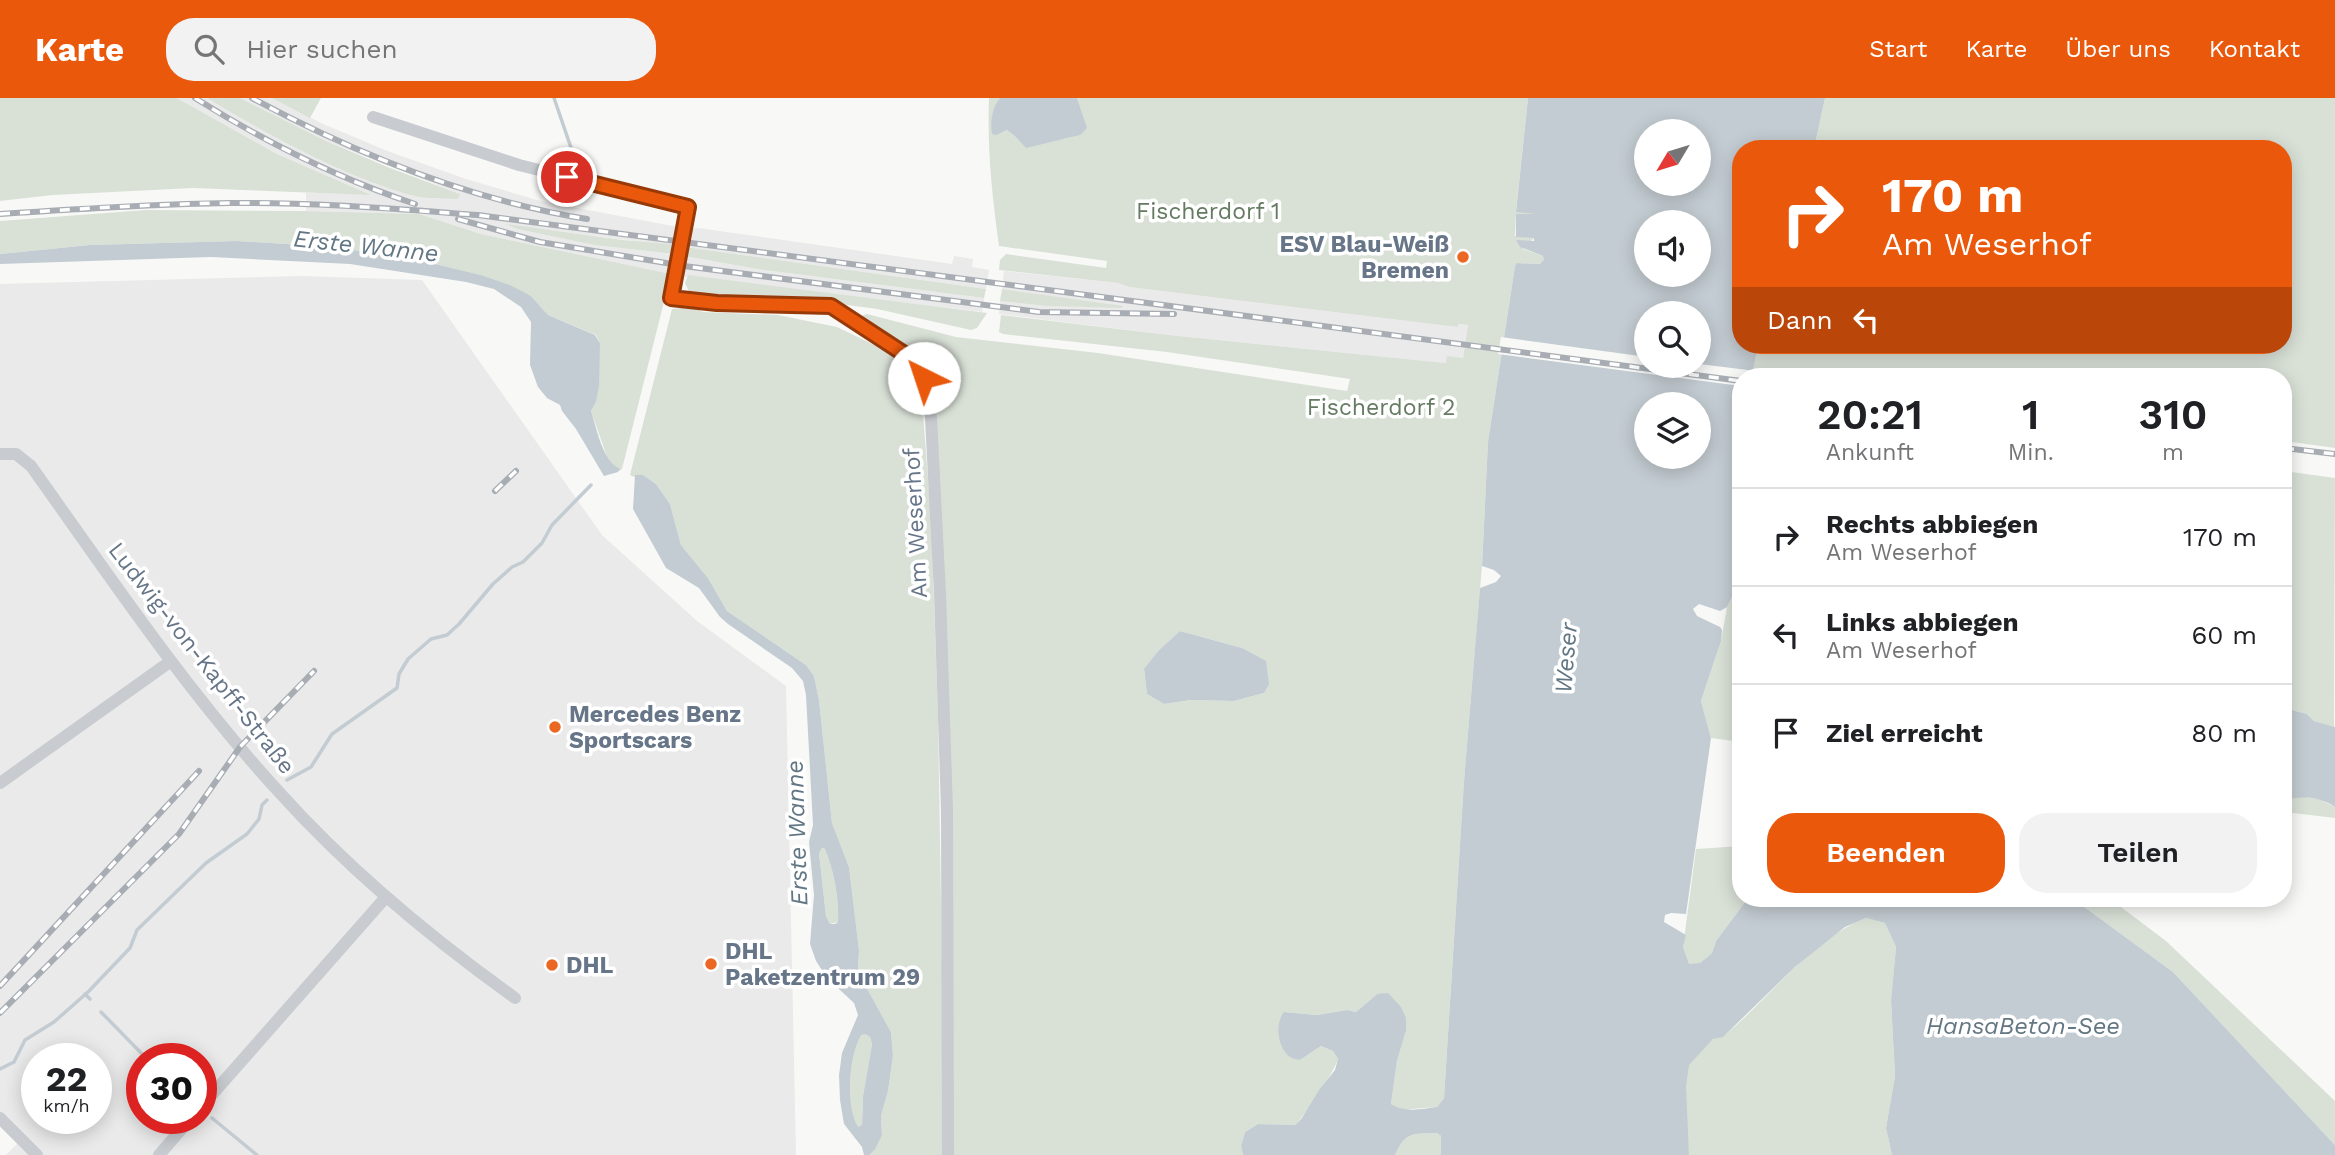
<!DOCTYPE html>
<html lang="de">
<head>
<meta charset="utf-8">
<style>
  :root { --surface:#fff; --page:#f2f2f2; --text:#202124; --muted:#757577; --line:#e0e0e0; --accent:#ea580c }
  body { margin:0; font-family:"Work Sans",sans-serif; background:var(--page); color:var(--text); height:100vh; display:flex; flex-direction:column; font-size:26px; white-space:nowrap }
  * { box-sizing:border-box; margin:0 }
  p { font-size:23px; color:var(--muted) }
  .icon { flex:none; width:38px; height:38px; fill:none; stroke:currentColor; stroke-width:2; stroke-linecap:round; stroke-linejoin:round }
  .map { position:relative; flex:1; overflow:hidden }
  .sheet { position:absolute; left:1732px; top:270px; width:560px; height:539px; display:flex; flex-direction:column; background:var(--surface); border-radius:28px; box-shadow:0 4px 18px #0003 }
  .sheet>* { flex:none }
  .banner { position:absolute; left:1732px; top:42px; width:560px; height:214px; border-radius:28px; box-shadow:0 4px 18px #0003; background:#ea580c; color:#fff; overflow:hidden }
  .needle { width:46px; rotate:232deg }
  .tools { position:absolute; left:1634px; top:21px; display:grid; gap:14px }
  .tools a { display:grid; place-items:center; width:77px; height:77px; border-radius:50%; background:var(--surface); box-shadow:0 4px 18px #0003; font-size:35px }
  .speed { position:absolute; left:21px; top:945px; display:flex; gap:14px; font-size:35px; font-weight:700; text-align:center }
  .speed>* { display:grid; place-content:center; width:91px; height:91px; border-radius:50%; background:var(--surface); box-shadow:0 4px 18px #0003; line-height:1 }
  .speed small { font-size:18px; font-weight:400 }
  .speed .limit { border:10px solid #d22; background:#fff; color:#111 }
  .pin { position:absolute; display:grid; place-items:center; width:60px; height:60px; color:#fff; margin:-30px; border:4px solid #fff; border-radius:50%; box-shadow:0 2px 7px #0007 }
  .me { position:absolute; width:77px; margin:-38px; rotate:319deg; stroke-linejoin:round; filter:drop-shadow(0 0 5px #0008) }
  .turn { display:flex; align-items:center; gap:24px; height:147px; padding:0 35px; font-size:32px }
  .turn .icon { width:91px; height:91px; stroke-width:2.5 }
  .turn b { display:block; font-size:49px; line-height:60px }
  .then { display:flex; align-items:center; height:66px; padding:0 35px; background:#0003; gap:14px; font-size:26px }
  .eta { display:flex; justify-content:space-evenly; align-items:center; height:119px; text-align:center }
  .eta b { font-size:42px; font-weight:600; line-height:49px }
  .primary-button { display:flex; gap:14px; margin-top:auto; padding:14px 35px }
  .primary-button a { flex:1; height:80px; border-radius:28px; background:var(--accent); color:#fff; font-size:28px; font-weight:600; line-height:80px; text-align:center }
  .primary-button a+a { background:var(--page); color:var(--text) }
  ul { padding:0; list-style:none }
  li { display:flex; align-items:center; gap:21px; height:98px; padding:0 35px; border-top:2px solid var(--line) }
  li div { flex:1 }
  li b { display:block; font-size:26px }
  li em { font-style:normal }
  header { display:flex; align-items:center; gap:42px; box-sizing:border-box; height:98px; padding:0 35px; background:var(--accent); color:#fff }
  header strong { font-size:33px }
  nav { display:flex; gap:38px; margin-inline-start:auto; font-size:24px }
  .search { width:490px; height:63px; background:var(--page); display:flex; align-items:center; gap:18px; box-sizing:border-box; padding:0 24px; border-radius:28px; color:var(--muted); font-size:26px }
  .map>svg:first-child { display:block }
  .built { fill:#e9eae9; fill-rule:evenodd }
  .green { fill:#d9e1d7; fill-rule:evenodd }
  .water { fill:#c3ccd2; fill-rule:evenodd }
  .pier { fill:#f8f9f6 }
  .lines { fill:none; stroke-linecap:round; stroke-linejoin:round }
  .stream { stroke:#c3ccd2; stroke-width:3.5 }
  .minor { stroke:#c8cbcf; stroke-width:12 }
  .rail-casing { stroke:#a8adb4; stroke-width:6 }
  .rail { stroke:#fff; stroke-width:3.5; stroke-dasharray:10; stroke-linecap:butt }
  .route-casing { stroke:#983908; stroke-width:18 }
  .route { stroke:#ea580c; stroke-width:12 }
  .poi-dot { fill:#eb6824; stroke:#fff; stroke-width:2.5 }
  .labels { text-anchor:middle; stroke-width:7; stroke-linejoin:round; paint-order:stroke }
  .park-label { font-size:23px; fill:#647a61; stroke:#fff }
  .poi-label { font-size:23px; font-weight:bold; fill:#667588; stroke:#fff; text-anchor:start }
  .street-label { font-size:23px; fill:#667588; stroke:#fff }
  .water-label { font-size:24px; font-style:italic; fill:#627783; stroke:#fff }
</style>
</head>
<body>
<header>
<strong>Karte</strong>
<div class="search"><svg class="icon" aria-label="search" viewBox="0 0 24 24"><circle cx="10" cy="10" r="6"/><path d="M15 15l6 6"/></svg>Hier suchen</div>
<nav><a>Start</a><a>Karte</a><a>Über uns</a><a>Kontakt</a></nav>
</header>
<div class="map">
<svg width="2335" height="1057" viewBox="0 0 2335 1057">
  <rect width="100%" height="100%" fill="#f8f9f6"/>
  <path class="built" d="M 177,0 L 207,0 L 292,48 L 360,79 L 413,98 L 460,96 L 326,43 L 240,0 L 272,0 L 323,26 L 390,54 L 466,81 L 540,103 L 678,129 L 675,148 L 509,127 L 517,131 L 594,147 L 674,156 L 671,176 L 481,136 L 419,116 L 306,113 L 306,95 L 368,96 L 277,56 Z
    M 698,130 L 952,166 L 954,158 L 973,161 L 972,169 L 989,172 L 986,191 L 685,149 L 687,131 Z
    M 684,158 L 757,171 L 984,200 L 982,214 L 686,179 L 681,177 Z
    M 1004,173 L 1118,185 L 1129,189 L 1457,229 L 1459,226 L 1468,227 L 1463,260 L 1446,265 L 1169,237 L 999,216 L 1000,203 L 1046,208 L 1122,209 L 1002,191 Z
    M 302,178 L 422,182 L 602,437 L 697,523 L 786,588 L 796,1057 L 6,1057 L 23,1040 L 0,1015 L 0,186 ZM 37,961 L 96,961 L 96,1020 L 37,1020 ZM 142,961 L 201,961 L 201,1020 L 142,1020 Z"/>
  <path class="green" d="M 0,0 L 177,0 L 277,56 L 371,97 L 193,90 L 53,97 L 0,103 Z
    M 207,0 L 240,0 L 326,43 L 390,70 L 460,96 L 458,101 C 443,100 425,101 410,97 C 339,76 270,38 207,0 Z
    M 272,0 L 321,0 L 310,20 Z
    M 989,0 L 1000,0 L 997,37 L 1007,32 C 1026,44 1070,48 1086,30 L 1077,0 L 1528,0 L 1516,113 L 1536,114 L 1536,116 L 1516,116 L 1515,138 L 1534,140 L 1523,151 L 1543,158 L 1545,163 L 1540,166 L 1518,165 L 1515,168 L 1488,344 L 1482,468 L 1464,683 L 1444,1000 L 1437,1009 L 1399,1012 L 1391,1006 L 1397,963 L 1406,933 L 1377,896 L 1356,914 L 1347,912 L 1317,917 L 1284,914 L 1300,962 L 1321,948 L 1333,953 L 1338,961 C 1334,974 1305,1018 1295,1027 L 1258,1026 L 1245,1034 L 1241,1048 L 1243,1057 L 952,1057 L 950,714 L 926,276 L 861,225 L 863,217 L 867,216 L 956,239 L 1098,255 L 1347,293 L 1350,281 L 1167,254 L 1003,236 L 999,234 L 1001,217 L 1169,237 L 1446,265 L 1447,258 L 1463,260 L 1468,227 L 1459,226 L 1457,229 L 1129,189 L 1118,185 L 999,172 L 1000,162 L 1006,156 L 1106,170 L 1107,163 L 999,148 C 992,98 987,50 989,0 ZM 1180,533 L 1242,550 L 1264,595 L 1234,603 L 1191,602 L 1164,606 L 1147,596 L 1144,572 L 1159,552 Z
    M 1825,0 L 2335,0 L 2335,350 L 2284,343 L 2284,278 L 1802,278 L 1753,272 L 1758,247 L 2284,247 L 2284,51 L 1814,51 Z
    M 146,112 L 306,113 L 419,116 L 481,136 L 671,176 L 622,371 L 619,373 L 607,359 L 591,313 L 596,304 L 600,245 L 596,237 L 548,217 L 531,198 L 481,177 L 431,165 L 336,149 L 237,143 L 90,147 L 0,156 L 0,123 Z
    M 506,126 L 623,142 L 670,146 L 675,148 L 674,156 L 594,147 L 517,131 Z
    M 685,149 L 986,191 L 984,200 L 757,171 L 684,158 Z
    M 688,177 L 987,215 L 977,230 L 971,232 L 877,211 L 818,203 L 690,196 L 685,185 Z
    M 1002,191 L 1123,208 L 1122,210 L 1046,208 L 1000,203 Z
    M 691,209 L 703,214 L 778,217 L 837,229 L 901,260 L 912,273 L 921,291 L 931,417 L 938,616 L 945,1057 L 869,1057 L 882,1037 L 881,1018 L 888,993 L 893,958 L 891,934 L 858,874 L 859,852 L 849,769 L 832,725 L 819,602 L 814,578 L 806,567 L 727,513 L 708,480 L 681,447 L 670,406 L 656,386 L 643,377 L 634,379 L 630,377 L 672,211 Z
    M 2284,373 L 2335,380 L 2334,629 L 2314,623 L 2307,616 L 2284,610 Z
    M 1741,440 L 1741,644 L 1711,640 L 1701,603 L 1721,543 L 1727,509 L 1737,489 Z
    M 2299,698 L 2319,701 L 2335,709 L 2335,720 L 2284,714 L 2284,702 Z
    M 1741,748 L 1741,800 L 1748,800 L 1716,843 L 1712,855 L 1700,865 L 1689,867 L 1683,849 L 1696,751 Z
    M 821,750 L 825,751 C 834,774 839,799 838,824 L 830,826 L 826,818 L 819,755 Z
    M 2072,800 L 2109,800 L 2166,843 L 2335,1003 L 2335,1047 L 2173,874 Z
    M 1866,820 L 1885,825 L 1896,849 L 1891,902 L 1895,978 L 1886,1030 L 1892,1057 L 1689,1057 C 1688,1039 1682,979 1689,966 C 1693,959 1705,947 1712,942 C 1716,939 1721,940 1726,936 C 1773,897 1809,843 1866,820 Z
    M 861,936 L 865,936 L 870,939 L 872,946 L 863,998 L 862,1028 L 857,1029 C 845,1007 849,959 861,936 Z
    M 1437,1035 L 1441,1038 L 1441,1057 L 1395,1057 C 1406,1033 1414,1036 1437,1035 Z"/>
  <path class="water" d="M 1000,0 L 1077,0 L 1087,30 L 1080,37 L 1026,50 L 1015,38 L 1007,32 L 997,37 L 992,36 C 990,24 992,10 1000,0 Z
    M 1528,0 L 1825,0 L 1814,51 L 1741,51 L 1741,247 L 1758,247 L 1752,278 L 1741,278 L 1741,440 L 1737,489 L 1727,509 L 1720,513 L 1699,506 L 1693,511 L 1697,518 L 1720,529 L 1722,532 L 1721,543 L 1701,603 L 1711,640 L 1686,816 L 1671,815 L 1665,817 L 1664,824 L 1686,837 L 1683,849 L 1689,866 L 1700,865 L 1712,855 L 1716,843 L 1748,800 L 2072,800 L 2173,874 L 2335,1047 L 2335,1057 L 1892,1057 L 1886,1030 L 1895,978 L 1891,902 L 1896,849 L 1885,825 L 1866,820 L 1845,829 L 1796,868 L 1723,939 L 1713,941 L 1689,967 L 1686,988 L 1689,1057 L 1441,1057 L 1441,1038 L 1437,1035 C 1413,1036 1406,1033 1395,1057 L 1243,1057 L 1241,1048 L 1245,1034 L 1258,1026 L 1295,1027 L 1302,1020 L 1319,992 L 1335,972 L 1338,961 L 1333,953 L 1321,948 L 1300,962 C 1296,961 1292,961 1289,958 C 1277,949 1275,924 1284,914 L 1317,917 L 1347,912 L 1356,914 L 1377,896 L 1388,895 L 1401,909 L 1406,920 L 1406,933 L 1397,963 L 1391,1006 C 1405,1015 1421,1011 1437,1009 L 1444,1000 L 1464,683 L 1480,490 L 1496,484 L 1501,478 L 1494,472 L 1482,468 L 1488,344 L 1515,168 L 1517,165 L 1540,166 L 1544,162 L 1543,158 L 1520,149 L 1516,142 L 1534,143 L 1534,140 L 1516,139 L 1516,116 L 1536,116 L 1516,114 ZM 1647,33 L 1699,33 L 1699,86 L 1647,86 ZM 1647,124 L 1699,124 L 1699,177 L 1647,177 ZM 1647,215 L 1699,215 L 1699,268 L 1647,268 ZM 1647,306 L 1699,306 L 1699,359 L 1647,359 Z
    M 237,143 L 336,149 L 431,165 L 481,177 L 512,188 L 531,198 L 548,217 L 595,237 L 600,245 L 599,288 L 596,304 L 591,313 C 597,331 602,362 620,371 L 618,374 L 604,378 L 576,331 L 562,313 L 560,307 L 547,300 L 538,289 L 530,267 L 531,224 L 521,209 L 494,191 L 466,184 L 350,166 L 211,159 L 0,166 L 0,156 L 90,147 Z
    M 635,377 L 643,377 L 656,386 L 670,406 L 681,447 L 708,480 L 727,513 L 806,567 L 814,578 L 819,602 L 832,725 L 849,769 L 859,852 L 858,874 L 891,934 L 893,958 L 888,993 L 881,1018 L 882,1037 L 875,1051 L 869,1057 L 864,1057 L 862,1049 L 844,1026 L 840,1002 L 839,977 L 842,955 L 858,917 L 854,905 L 827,880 L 816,863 L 810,846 L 814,797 L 809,744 L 813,727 L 806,597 L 803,583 L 792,570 L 728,526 L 720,519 L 699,490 L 666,470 L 633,411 ZM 822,750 L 825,751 C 834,774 839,799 838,824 L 835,826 L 830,826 L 826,818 L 819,755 ZM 865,936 L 870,939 L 872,946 L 863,998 L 862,1027 L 858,1029 C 845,1008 849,958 861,937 Z
    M 1180,533 L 1242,550 L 1266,563 L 1269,586 L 1264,595 L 1234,603 L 1191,602 L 1164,606 L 1147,596 L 1144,571 L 1159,552 Z
    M 2284,610 L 2307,616 L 2314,623 L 2335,629 L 2335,709 C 2318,698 2303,698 2284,702 Z"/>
  <path class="pier" d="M 1501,239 L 1647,259 L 1647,268 L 1699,268 L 1699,266 L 1756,273 L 1756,278 L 1741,278 L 1741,288 L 1498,256 Z"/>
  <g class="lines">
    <path class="stream" d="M 554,0 L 580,76
      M 287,682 L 311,669 L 332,636 L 397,590 L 399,576 L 408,561 L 431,541 L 447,537 L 459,526 L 493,486 L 512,469 L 523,464 L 542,445 L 552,427 L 591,387
      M 85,896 L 90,901
      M 101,914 L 147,961
      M 0,971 L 14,964 L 25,942 L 54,924 L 88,894 L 130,850 L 137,832 L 206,765 L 247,736 L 259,721 L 262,707 L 267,702
      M 212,1020 L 257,1057"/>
    <path class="minor" d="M 373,19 L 519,67 L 688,109 L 671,200 L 717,205 L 831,207 L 909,259 L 921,274 L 926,285 L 931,320 L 940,496 L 947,713 L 948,1057
      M 0,356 L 16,356 L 31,368 C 110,479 187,594 279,694 C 349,772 430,839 515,900
      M 0,685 L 171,563
      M 201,1009 L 386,799
      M 0,1020 L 37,1057
      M 159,1057 L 191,1020"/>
    <g class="rail-casing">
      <path id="rail" d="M 195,0 C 265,44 337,80 415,106
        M 252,0 C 356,56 471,102 587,121
        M 0,116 C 76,111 152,106 229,105 C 312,104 395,111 478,117 L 1741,283
        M 458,121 L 540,144 L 684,168 L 1039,214 L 1174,216
        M 2284,350 L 2335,356
        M 495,393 L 516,373
        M 0,888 L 199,673
        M 0,915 L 179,736 L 240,649 L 314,573"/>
    </g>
    <use href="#rail" class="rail"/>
  </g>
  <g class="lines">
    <g class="route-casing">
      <path id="route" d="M 567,79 L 688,109 L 671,200 L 717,205 L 831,208 L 909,259 L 924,280"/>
    </g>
    <use href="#route" class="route"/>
  </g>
  <g class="poi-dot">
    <circle cx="1463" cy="159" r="7"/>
    <circle cx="555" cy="629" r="7"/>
    <circle cx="711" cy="866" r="7"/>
    <circle cx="552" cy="867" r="7"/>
  </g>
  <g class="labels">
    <g class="park-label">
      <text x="1208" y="121">Fischerdorf 1</text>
      <text x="1381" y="317">Fischerdorf 2</text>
    </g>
    <g class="poi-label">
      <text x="1449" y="154" text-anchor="end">ESV Blau-Weiß<tspan x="1449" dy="26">Bremen</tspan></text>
      <text x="569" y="624">Mercedes Benz<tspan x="569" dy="26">Sportscars</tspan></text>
      <text x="725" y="861">DHL<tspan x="725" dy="26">Paketzentrum 29</tspan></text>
      <text x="566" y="875">DHL</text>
    </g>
    <g class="street-label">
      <text transform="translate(915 425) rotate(-93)" y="8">Am Weserhof</text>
      <text transform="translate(202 560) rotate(52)" y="8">Ludwig-von-Kapff-Straße</text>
    </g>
    <g class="water-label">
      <text transform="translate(366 148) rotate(6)" y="8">Erste Wanne</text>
      <text transform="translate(1566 560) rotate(-85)" y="8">Weser</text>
      <text transform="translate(797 735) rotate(-92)" y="8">Erste Wanne</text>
      <text x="2023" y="936">HansaBeton-See</text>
    </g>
  </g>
</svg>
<div class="tools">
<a><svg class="needle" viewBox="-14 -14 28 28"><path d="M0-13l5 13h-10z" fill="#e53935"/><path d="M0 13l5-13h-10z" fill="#757577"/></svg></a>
<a><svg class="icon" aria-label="sound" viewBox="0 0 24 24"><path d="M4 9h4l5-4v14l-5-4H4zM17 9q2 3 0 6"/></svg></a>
<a><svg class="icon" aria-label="search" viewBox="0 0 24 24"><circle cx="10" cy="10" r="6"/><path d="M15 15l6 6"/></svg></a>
<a><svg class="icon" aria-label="layers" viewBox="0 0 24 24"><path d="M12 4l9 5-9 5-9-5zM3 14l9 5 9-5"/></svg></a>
</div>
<div class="speed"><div>22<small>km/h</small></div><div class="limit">30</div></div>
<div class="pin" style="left:567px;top:79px;background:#d93025"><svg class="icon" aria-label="arrive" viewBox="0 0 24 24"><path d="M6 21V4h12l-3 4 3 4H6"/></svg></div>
<svg class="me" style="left:924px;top:280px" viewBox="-20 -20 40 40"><circle r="19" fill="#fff"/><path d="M0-13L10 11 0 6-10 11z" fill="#ea580c"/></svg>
<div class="banner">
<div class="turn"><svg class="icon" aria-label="right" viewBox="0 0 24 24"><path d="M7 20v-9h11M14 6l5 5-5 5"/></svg><div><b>170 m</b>Am Weserhof</div></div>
<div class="then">Dann<svg class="icon" aria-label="left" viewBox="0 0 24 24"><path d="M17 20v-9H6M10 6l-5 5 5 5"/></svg></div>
</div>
<section class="sheet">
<div class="eta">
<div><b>20:21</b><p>Ankunft</p></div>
<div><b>1</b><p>Min.</p></div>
<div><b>310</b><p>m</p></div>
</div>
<ul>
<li><svg class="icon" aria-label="right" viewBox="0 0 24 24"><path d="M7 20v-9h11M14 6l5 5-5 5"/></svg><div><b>Rechts abbiegen</b><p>Am Weserhof</p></div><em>170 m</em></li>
<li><svg class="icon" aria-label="left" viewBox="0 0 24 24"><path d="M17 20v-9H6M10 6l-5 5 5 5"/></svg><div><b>Links abbiegen</b><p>Am Weserhof</p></div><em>60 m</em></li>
<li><svg class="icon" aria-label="arrive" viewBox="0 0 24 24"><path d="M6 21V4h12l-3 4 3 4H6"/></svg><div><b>Ziel erreicht</b></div><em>80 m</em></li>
</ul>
<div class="primary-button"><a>Beenden</a><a>Teilen</a></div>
</section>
</div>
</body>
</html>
